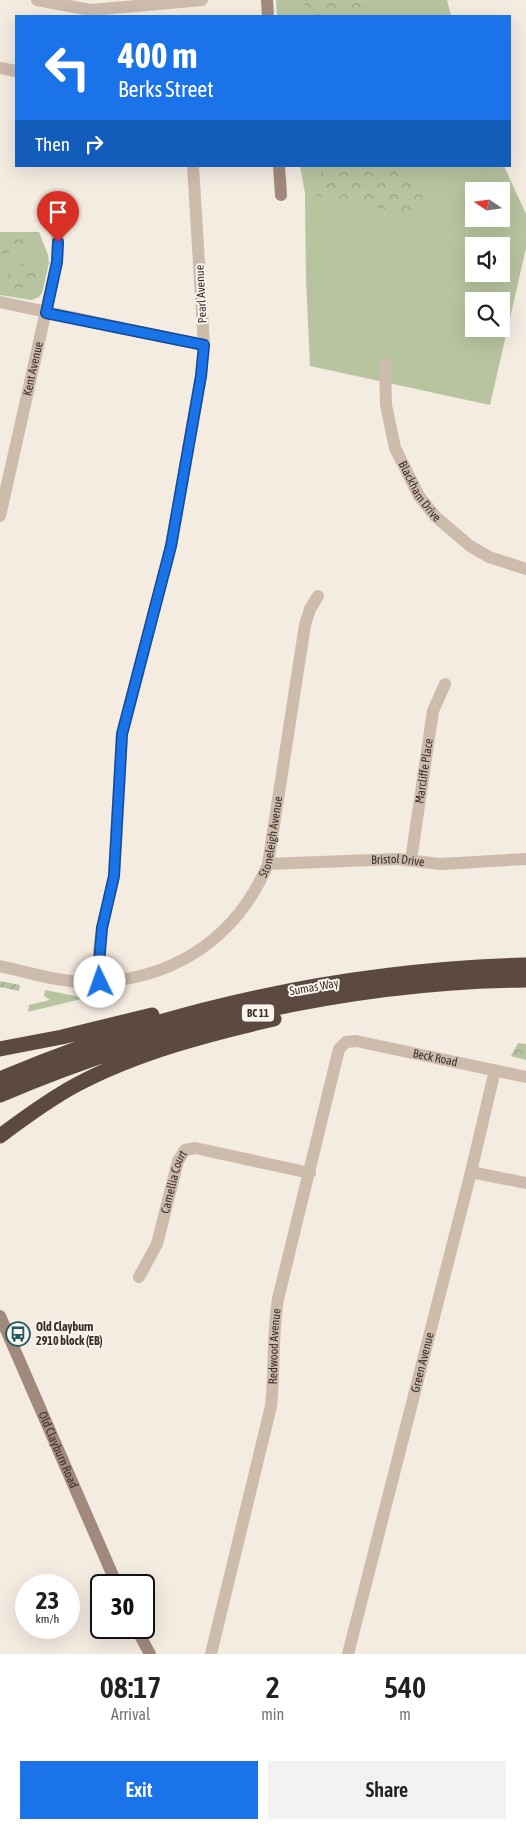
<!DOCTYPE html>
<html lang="en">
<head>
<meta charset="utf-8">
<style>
  :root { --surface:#fff; --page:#f2f2f2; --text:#202124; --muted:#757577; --accent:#1a73e8 }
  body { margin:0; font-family:"Asap Condensed",sans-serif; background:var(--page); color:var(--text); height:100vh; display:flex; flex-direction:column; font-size:19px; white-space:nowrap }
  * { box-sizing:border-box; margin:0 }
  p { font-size:16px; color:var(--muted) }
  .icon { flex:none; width:28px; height:28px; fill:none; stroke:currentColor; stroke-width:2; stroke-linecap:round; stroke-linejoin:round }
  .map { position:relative; height:1654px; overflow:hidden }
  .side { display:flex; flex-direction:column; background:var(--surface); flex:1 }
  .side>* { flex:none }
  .banner { position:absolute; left:15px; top:15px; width:496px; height:152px; border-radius:0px; box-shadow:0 5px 20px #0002; background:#1a73e8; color:#fff; overflow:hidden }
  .needle { width:32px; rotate:283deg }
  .controls { position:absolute; left:465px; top:182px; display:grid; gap:10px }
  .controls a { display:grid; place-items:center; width:45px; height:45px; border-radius:0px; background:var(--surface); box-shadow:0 5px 20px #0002; font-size:25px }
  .speed { position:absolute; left:15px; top:1574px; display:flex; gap:10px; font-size:25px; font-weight:700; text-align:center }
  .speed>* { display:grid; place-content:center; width:65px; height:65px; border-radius:50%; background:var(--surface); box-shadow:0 5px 20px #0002; line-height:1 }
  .speed small { font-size:12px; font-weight:400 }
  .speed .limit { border:2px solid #111; border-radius:8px; background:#fff; color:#111 }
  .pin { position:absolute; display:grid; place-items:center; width:42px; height:42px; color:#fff; margin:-51px -21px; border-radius:50% 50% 50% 0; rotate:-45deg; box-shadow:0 0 5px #0007 }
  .pin .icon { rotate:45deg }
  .me { position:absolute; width:55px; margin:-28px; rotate:357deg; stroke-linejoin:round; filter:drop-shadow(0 0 4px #0008) }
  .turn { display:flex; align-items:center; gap:18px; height:105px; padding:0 20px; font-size:22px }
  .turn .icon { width:65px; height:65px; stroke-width:2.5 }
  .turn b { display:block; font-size:35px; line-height:42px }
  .then { display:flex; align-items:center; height:48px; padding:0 20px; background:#0003; gap:10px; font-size:19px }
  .eta { display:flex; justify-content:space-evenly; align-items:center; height:85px; text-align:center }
  .eta b { font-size:30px; font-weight:600; line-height:35px }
  .cta { display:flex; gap:10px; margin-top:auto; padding:10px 20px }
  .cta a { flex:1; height:58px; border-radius:0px; background:var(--accent); color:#fff; font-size:20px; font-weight:600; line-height:58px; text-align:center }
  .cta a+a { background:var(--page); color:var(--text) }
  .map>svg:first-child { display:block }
  .green { fill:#b8c4a0; fill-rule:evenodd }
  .forest { fill:url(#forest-crowns) }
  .garden { fill:url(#garden-furrows) }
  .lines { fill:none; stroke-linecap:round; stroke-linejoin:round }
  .minor { stroke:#cdbbac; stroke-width:12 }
  .tertiary { stroke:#cdbbac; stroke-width:12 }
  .secondary { stroke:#a18a7d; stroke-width:12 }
  .motorway { stroke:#5c4a42; stroke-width:15 }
  .route-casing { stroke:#114b97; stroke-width:12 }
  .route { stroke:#1a73e8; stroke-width:9 }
  .labels { text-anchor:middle; stroke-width:4; stroke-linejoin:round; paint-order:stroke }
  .shield { fill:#fbf5ee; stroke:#756b66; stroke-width:1 }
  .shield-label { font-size:11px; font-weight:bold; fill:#3b302b }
  .street-label { font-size:12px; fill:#3b302b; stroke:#fbf5ee }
  .poi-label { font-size:12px; font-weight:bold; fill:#3b302b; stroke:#fbf5ee; text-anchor:start }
</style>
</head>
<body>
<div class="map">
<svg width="526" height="1654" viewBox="0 0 526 1654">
  <defs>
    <pattern id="forest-crowns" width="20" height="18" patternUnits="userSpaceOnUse" patternTransform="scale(1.25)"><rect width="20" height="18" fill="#b8c4a0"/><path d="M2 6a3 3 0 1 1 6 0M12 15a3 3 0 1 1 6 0" fill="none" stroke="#97a083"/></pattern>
    <pattern id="garden-furrows" width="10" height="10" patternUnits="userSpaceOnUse" patternTransform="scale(1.25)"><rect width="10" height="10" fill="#b8c4a0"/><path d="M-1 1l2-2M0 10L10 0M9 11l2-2" fill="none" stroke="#97a083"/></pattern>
  </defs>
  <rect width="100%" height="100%" fill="#f4ebe1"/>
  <path class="green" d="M 276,0 L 447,0 L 451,16 L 277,16 Z
    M 300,166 L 504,166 L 526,214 L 526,248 L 490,405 L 310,366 L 306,279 L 305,193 ZM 474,191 L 501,191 L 501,219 L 474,219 ZM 474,246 L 501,246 L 501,274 L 474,274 ZM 474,301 L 501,301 L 501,329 L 474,329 Z
    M 0,232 L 39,232 L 48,255 L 49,263 L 42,293 L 39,297 L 31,300 L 0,295 Z
    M 45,990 L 85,998 L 28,1012 L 29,1005 L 50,1000 L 44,996 Z"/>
  <path class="forest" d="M 305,0 L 371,0 L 366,12 L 368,16 L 305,16 Z
    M 324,166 L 405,166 L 406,174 L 418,183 L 429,218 L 305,193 C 313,186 321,177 324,166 Z
    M 0,232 L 39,232 L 36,239 L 26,245 L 18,243 L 11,252 L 0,255 Z
    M 28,255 L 40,256 C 42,272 37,285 27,298 L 0,293 L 0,278 L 17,270 Z
    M 518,1043 L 526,1044 L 526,1060 L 511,1056 Z"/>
  <path class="garden" d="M 0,981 L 20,985 L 19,991 L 0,987 Z"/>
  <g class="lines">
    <g class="minor">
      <path d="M 37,0 L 91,10 L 202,0"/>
      <path d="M 0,68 L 16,71"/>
      <path d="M 0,302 L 204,345"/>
      <path id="s1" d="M 385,363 L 386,405 L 395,448 L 419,496 L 435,516 L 470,546 L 489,557 L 526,569"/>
      <path id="s2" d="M 0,516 L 57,262 L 58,242 L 55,219"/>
      <path id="s3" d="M 411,860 L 433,711 L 445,684"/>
      <path id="s4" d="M 268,864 L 398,859 L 440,864 L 526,859"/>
      <path id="s5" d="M 0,966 C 27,972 55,981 82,982 C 167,984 235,942 268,864 L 305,625 L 310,609 L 318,596"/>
      <path d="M 100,982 L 99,950 L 102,928 L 114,877 L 122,734 L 171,546 L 201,376 L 204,345 L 193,166"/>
      <path d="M 471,1172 L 526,1183"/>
      <path id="s6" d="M 139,1277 L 157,1244 L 178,1161 L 185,1150 L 195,1148 L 310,1173"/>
      <path id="s7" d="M 211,1654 L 271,1406 C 275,1370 272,1335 278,1299 L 339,1049 L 346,1042"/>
      <path id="s8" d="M 348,1654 L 471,1172 L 495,1070"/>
    </g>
    <path class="tertiary" id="s9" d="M 346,1042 L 356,1041 L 526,1077"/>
    <g class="secondary">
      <path d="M 267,0 L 268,16"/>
      <path d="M 279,166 L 281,195"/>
      <path id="s10" d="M 0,1316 L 117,1585"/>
      <path d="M 136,1628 L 150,1654"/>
    </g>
    <path class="motorway" d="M 0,1049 L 62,1037 L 152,1015
      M 0,1079 C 166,1008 346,970 526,965
      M 0,1095 C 165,1025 346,982 526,980
      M 0,1136 C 24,1118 50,1099 76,1085 C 136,1053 208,1034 274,1019"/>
  </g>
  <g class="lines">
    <g class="route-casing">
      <path id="route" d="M 58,242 L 57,262 L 46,313 L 204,345 L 201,376 L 171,546 L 122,734 L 114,876 L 102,928 L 99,963 L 100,982"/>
    </g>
    <use href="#route" class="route"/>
  </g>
  <defs>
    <g id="bus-ring" transform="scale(1.25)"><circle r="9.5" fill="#fbf5ee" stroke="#1f5a5e" stroke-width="1.5"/><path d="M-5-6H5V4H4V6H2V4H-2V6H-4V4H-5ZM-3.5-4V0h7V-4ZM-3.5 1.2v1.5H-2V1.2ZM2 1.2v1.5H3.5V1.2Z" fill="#1f5a5e"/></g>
  </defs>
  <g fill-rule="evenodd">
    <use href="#bus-ring" x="18" y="1334"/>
  </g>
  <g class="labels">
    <rect class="shield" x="242" y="1004.5" width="32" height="17" rx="4"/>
    <g class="shield-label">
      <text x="258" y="1017">BC 11</text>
    </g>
    <g class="street-label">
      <text transform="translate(201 294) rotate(-93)" y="4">Pearl Avenue</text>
      <text dy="4" stroke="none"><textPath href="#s2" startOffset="151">Kent Avenue</textPath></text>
      <text dy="4" stroke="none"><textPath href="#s1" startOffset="136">Blackham Drive</textPath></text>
      <text dy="4" stroke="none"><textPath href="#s3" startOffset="90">Marcliffe Place</textPath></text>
      <text dy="4" stroke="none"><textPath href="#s5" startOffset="346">Stoneleigh Avenue</textPath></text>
      <text dy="4" stroke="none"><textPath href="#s4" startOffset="130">Bristol Drive</textPath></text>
      <text transform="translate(314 987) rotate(-10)" y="4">Sumas Way</text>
      <text dy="4" stroke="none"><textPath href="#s9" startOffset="91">Beck Road</textPath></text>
      <text dy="4" stroke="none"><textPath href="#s6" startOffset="102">Camellia Court</textPath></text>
      <text dy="4" stroke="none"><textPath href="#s7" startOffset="315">Redwood Avenue</textPath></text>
      <text dy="4" stroke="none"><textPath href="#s8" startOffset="301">Green Avenue</textPath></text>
      <text dy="4" stroke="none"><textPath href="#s10" startOffset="146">Old Clayburn Road</textPath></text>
    </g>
    <g class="poi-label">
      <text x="36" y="1331">Old Clayburn<tspan x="36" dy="14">2910 block (EB)</tspan></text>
    </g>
  </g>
</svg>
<div class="controls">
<a><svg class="needle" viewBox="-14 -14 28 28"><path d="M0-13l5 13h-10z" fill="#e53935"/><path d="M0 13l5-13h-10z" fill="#757577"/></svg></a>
<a><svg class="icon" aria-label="sound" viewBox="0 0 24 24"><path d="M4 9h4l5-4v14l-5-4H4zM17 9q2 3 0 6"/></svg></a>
<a><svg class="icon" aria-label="search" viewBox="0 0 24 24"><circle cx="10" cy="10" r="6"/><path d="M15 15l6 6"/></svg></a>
</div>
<div class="speed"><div>23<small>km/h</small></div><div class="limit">30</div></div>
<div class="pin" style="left:58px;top:242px;background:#d93025"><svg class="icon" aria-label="arrive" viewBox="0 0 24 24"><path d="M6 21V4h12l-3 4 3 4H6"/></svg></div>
<svg class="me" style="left:100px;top:982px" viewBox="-20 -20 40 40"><circle r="19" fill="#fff"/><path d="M0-13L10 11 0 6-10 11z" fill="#1a73e8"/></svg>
<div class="banner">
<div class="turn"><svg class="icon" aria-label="left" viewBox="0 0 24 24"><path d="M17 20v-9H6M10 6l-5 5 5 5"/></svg><div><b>400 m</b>Berks Street</div></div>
<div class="then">Then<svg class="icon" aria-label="right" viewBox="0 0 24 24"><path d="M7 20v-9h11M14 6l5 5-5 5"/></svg></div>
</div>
</div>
<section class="side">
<div class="eta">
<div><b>08:17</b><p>Arrival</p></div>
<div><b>2</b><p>min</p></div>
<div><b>540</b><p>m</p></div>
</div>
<div class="cta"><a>Exit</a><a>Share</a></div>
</section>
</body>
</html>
